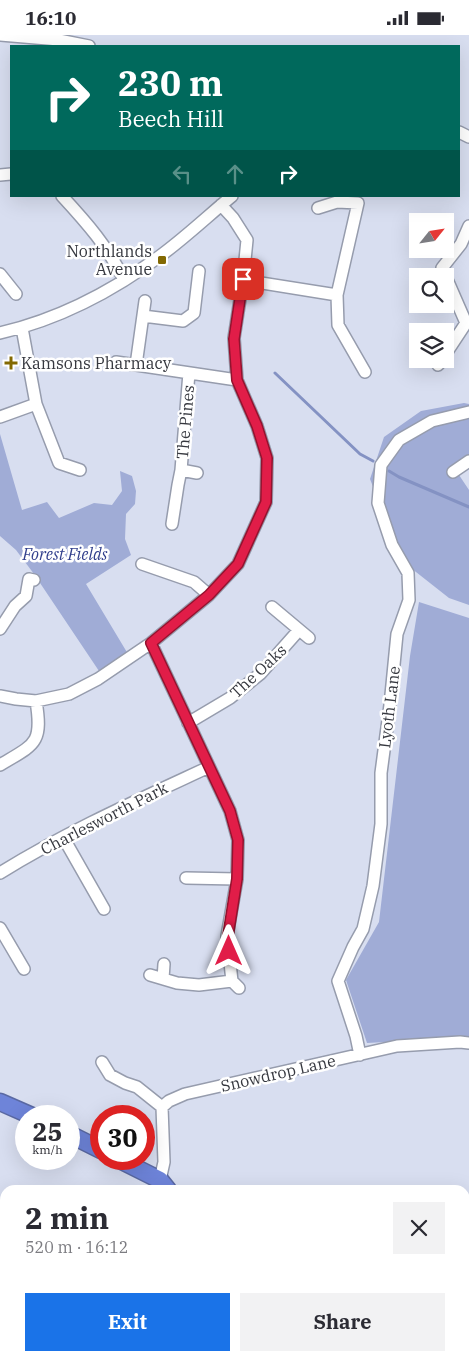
<!DOCTYPE html>
<html lang="en">
<head>
<meta charset="utf-8">
<style>
  :root { --surface:#fff; --page:#f2f2f3; --text:#2b2b33; --muted:#7c7c81; --accent:#1a73e8 }
  body { margin:0; font-family:"IBM Plex Serif",serif; background:var(--page); color:var(--text); height:100vh; display:flex; flex-direction:column; font-size:19px; white-space:nowrap }
  * { box-sizing:border-box; margin:0 }
  p { font-size:16px; color:var(--muted) }
  .icon { flex:none; width:28px; height:28px; fill:none; stroke:currentColor; stroke-width:2; stroke-linecap:round; stroke-linejoin:round }
  .map { position:relative; flex:1; overflow:hidden }
  .details { position:absolute; left:0px; top:1150px; width:470px; height:176px; display:flex; flex-direction:column; background:var(--surface); border-radius:15px 15px 0 0; box-shadow:0 5px 20px #0002 }
  .details>* { flex:none }
  .guide { position:absolute; left:10px; top:10px; width:450px; height:152px; border-radius:0px; box-shadow:0 5px 20px #0002; background:#00695c; color:#fff; overflow:hidden }
  .needle { width:32px; rotate:60deg }
  .controls { position:absolute; left:409px; top:178px; display:grid; gap:10px }
  .controls a { display:grid; place-items:center; width:45px; height:45px; border-radius:0px; background:var(--surface); box-shadow:0 5px 20px #0002; font-size:25px }
  .speed { position:absolute; left:15px; top:1070px; display:flex; gap:10px; font-size:25px; font-weight:700; text-align:center }
  .speed>* { display:grid; place-content:center; width:65px; height:65px; border-radius:50%; background:var(--surface); box-shadow:0 5px 20px #0002; line-height:1 }
  .speed small { font-size:12px; font-weight:400 }
  .speed .limit { border:8px solid #d22; background:#fff; color:#111 }
  .pin { position:absolute; display:grid; place-items:center; width:42px; height:42px; color:#fff; margin:-21px; border-radius:10px; box-shadow:0 2px 8px #0006 }
  .me { position:absolute; width:55px; margin:-28px; rotate:0deg; stroke-linejoin:round; filter:drop-shadow(0 0 4px #0008) }
  .turn { display:flex; align-items:center; gap:18px; height:105px; padding:0 25px; font-size:22px }
  .turn .icon { width:65px; height:65px; stroke-width:2.5 }
  .turn b { display:block; font-size:35px; line-height:42px }
  .lanes { display:flex; align-items:center; height:48px; padding:0 25px; background:#0003; justify-content:center; gap:25px; direction:ltr }
  .lanes .off { opacity:.35 }
  .round { display:grid; place-items:center; flex:none; width:52px; height:52px; border-radius:0px; background:var(--page) }
  .head { display:flex; align-items:center; justify-content:space-between; height:85px; padding:0 25px }
  h1 { font-size:30px; font-weight:700; line-height:38px }
  .primary-button { display:flex; gap:10px; margin-top:auto; padding:10px 25px }
  .primary-button a { flex:1; height:58px; border-radius:0px; background:var(--accent); color:#fff; font-size:20px; font-weight:700; line-height:58px; text-align:center }
  .primary-button a+a { background:var(--page); color:var(--text) }
  .status { display:flex; justify-content:space-between; align-items:center; height:35px; padding:0 25px; background:var(--surface); direction:ltr }
  .status svg { height:14px; fill:currentColor }
  .map>svg:first-child { display:block }
  .green { fill:#a0acd6 }
  .lines { fill:none; stroke-linecap:round; stroke-linejoin:round }
  .stream { stroke:#8492c3; stroke-width:3 }
  .minor-casing { stroke:#969cad; stroke-width:14 }
  .highway-casing { stroke:#5a69a3; stroke-width:19 }
  .minor { stroke:#fff; stroke-width:11 }
  .highway { stroke:#6e84d9; stroke-width:16 }
  .route-casing { stroke:#92132f; stroke-width:12 }
  .route { stroke:#e11d48; stroke-width:9 }
  .poi-dot { fill:#836902; stroke:#fff; stroke-width:2 }
  .labels { text-anchor:middle; stroke-width:5; stroke-linejoin:round; paint-order:stroke }
  .poi-label { font-size:16px; fill:#36383f; stroke:#fff; text-anchor:end }
  .street-label { font-size:16px; fill:#36383f; stroke:#fff }
  .park-label { font-size:16px; font-style:italic; fill:#313f8c; stroke:#fff }
</style>
</head>
<body>
<div class="status"><b>16:10</b><svg viewBox="0 0 49 12"><path d="M0 12V9h3v3zM5 12V6h3v6zM10 12V3h3v9zM15 12V0h3v12zM26 1h20v11H26zM47 4h2v5h-2z"/></svg></div>
<div class="map">
<svg width="469" height="1326" viewBox="0 0 469 1326">
  <rect width="100%" height="100%" fill="#d8def0"/>
  <path class="green" d="M 464,368 L 469,369 L 469,420 L 455,434 L 469,455 L 469,570 L 449,563 L 402,526 L 370,444 L 384,402 L 421,376 Z
    M 0,399 L 22,475 L 47,467 L 59,483 L 94,468 L 112,470 L 122,456 L 120,436 L 132,441 L 136,456 L 135,469 L 126,479 L 125,504 L 131,520 L 86,549 L 128,619 L 101,639 L 34,539 L 16,515 L 0,501 Z
    M 419,567 L 469,583 L 469,1006 L 438,1004 L 367,1008 L 346,945 L 379,887 L 410,621 Z"/>
  <g class="lines">
    <path class="stream" d="M 275,338 L 360,419 L 373,426
      M 389,436 L 399,442 L 469,472"/>
    <g class="minor-casing">
      <path id="minor" d="M 0,0 L 59,5 L 89,11
        M 459,97 L 469,102
        M 0,140 L 11,139
        M 62,161 C 86,187 109,213 124,245
        M 318,173 L 337,167 L 358,168 L 337,260 L 338,290 L 365,337
        M 0,239 L 16,259
        M 243,245 L 337,260
        M 143,281 L 183,286 L 194,278 L 199,236
        M 22,293 L 36,369 L 59,428 L 80,435
        M 0,298 C 60,284 115,255 164,218 C 188,200 209,180 232,161
        M 445,320 L 466,288 L 442,233 L 461,209 L 469,191
        M 116,327 L 237,345
        M 136,330 L 145,266
        M 438,330 L 443,324
        M 0,382 L 36,369
        M 181,435 L 197,438
        M 453,437 L 469,426
        M 172,489 L 178,450 L 181,435 L 189,338
        M 142,529 L 194,547 L 209,560
        M 272,572 L 309,603
        M 0,594 L 15,571 L 26,561 L 29,544 L 34,545
        M 151,608 L 230,776 L 238,805 L 237,844 L 227,901 L 232,946 L 239,953
        M 0,661 L 16,664 L 36,666 L 69,659 L 98,644 L 151,608 L 209,560 L 238,529 L 266,467 L 267,423 L 257,391 L 237,345 L 234,303 L 243,245 L 247,205 L 233,183 L 221,170
        M 188,688 L 230,663 L 260,639 L 299,595
        M 0,730 C 35,709 43,709 36,666
        M 63,802 L 104,874
        M 0,838 C 66,797 138,765 209,732
        M 186,843 L 237,844
        M 0,893 L 24,934
        M 150,940 L 177,948 L 199,950 L 232,946
        M 163,944 L 164,929
        M 360,1020 L 356,1001 L 338,946 L 353,912 L 363,894 L 373,851 L 381,789 L 381,738 L 390,670 L 397,599 L 409,565 L 408,538 L 392,510 L 378,468 L 381,430 L 399,405 L 432,386 L 469,377
        M 102,1027 L 110,1040 L 125,1048 L 137,1052 L 162,1072
        M 160,1145 L 164,1127 L 162,1072 L 169,1066 L 185,1059 L 397,1011 L 460,1007 L 469,1008"/>
    </g>
    <g class="highway-casing">
      <path id="highway" d="M 0,1067 L 32,1081
        M 69,1099 L 101,1115
        M 118,1124 L 160,1145 L 168,1155
        M 290,1321 L 293,1326"/>
    </g>
    <use href="#minor" class="minor"/>
    <use href="#highway" class="highway"/>
  </g>
  <g class="lines">
    <g class="route-casing">
      <path id="route" d="M 229,916 L 228,901 L 237,844 L 238,805 L 230,776 L 151,608 L 209,560 L 238,529 L 266,467 L 267,423 L 257,391 L 237,345 L 234,304 L 243,244"/>
    </g>
    <use href="#route" class="route"/>
  </g>
  <g class="poi-dot">
    <rect x="157" y="220" width="10" height="10" rx="2.5"/>
    <path d="M8.5 320.5h5v5h5v5h-5v5h-5v-5h-5v-5h5z"/>
  </g>
  <g class="labels">
    <g class="poi-label">
      <text x="152" y="222">Northlands<tspan x="152" dy="18">Avenue</tspan></text>
      <text x="21" y="334" text-anchor="start">Kamsons Pharmacy</text>
    </g>
    <g class="street-label">
      <text transform="translate(185 387) rotate(-85)" y="6">The Pines</text>
      <text transform="translate(258 636) rotate(-43)" y="6">The Oaks</text>
      <text transform="translate(389 672) rotate(-83)" y="6">Lyoth Lane</text>
      <text transform="translate(104 783) rotate(-27)" y="6">Charlesworth Park</text>
      <text transform="translate(278 1038) rotate(-13)" y="6">Snowdrop Lane</text>
    </g>
    <g class="park-label">
      <text x="65" y="525">Forest Fields</text>
    </g>
  </g>
</svg>
<div class="controls">
<a><svg class="needle" viewBox="-14 -14 28 28"><path d="M0-13l5 13h-10z" fill="#e53935"/><path d="M0 13l5-13h-10z" fill="#7c7c81"/></svg></a>
<a><svg class="icon" aria-label="search" viewBox="0 0 24 24"><circle cx="10" cy="10" r="6"/><path d="M15 15l6 6"/></svg></a>
<a><svg class="icon" aria-label="layers" viewBox="0 0 24 24"><path d="M12 4l9 5-9 5-9-5zM3 14l9 5 9-5"/></svg></a>
</div>
<div class="speed"><div>25<small>km/h</small></div><div class="limit">30</div></div>
<div class="pin" style="left:243px;top:244px;background:#d93025"><svg class="icon" aria-label="arrive" viewBox="0 0 24 24"><path d="M6 21V4h12l-3 4 3 4H6"/></svg></div>
<svg class="me" style="left:229px;top:916px" viewBox="-20 -20 40 40"><path d="M0-17L14 15 0 8-14 15z" fill="#e11d48" stroke="#fff" stroke-width="4"/></svg>
<div class="guide">
<div class="turn"><svg class="icon" aria-label="right" viewBox="0 0 24 24"><path d="M7 20v-9h11M14 6l5 5-5 5"/></svg><div><b>230 m</b>Beech Hill</div></div>
<div class="lanes"><svg class="icon off" aria-label="left" viewBox="0 0 24 24"><path d="M17 20v-9H6M10 6l-5 5 5 5"/></svg><svg class="icon off" aria-label="ahead" viewBox="0 0 24 24"><path d="M12 20V5M6 11l6-6 6 6"/></svg><svg class="icon" aria-label="right" viewBox="0 0 24 24"><path d="M7 20v-9h11M14 6l5 5-5 5"/></svg></div>
</div>
<section class="details">
<div class="head"><div><h1>2 min</h1><p>520 m · 16:12</p></div><a class="round"><svg class="icon" aria-label="close" viewBox="0 0 24 24"><path d="M6 6l12 12M18 6L6 18"/></svg></a></div>
<div class="primary-button"><a>Exit</a><a>Share</a></div>
</section>
</div>
</body>
</html>
